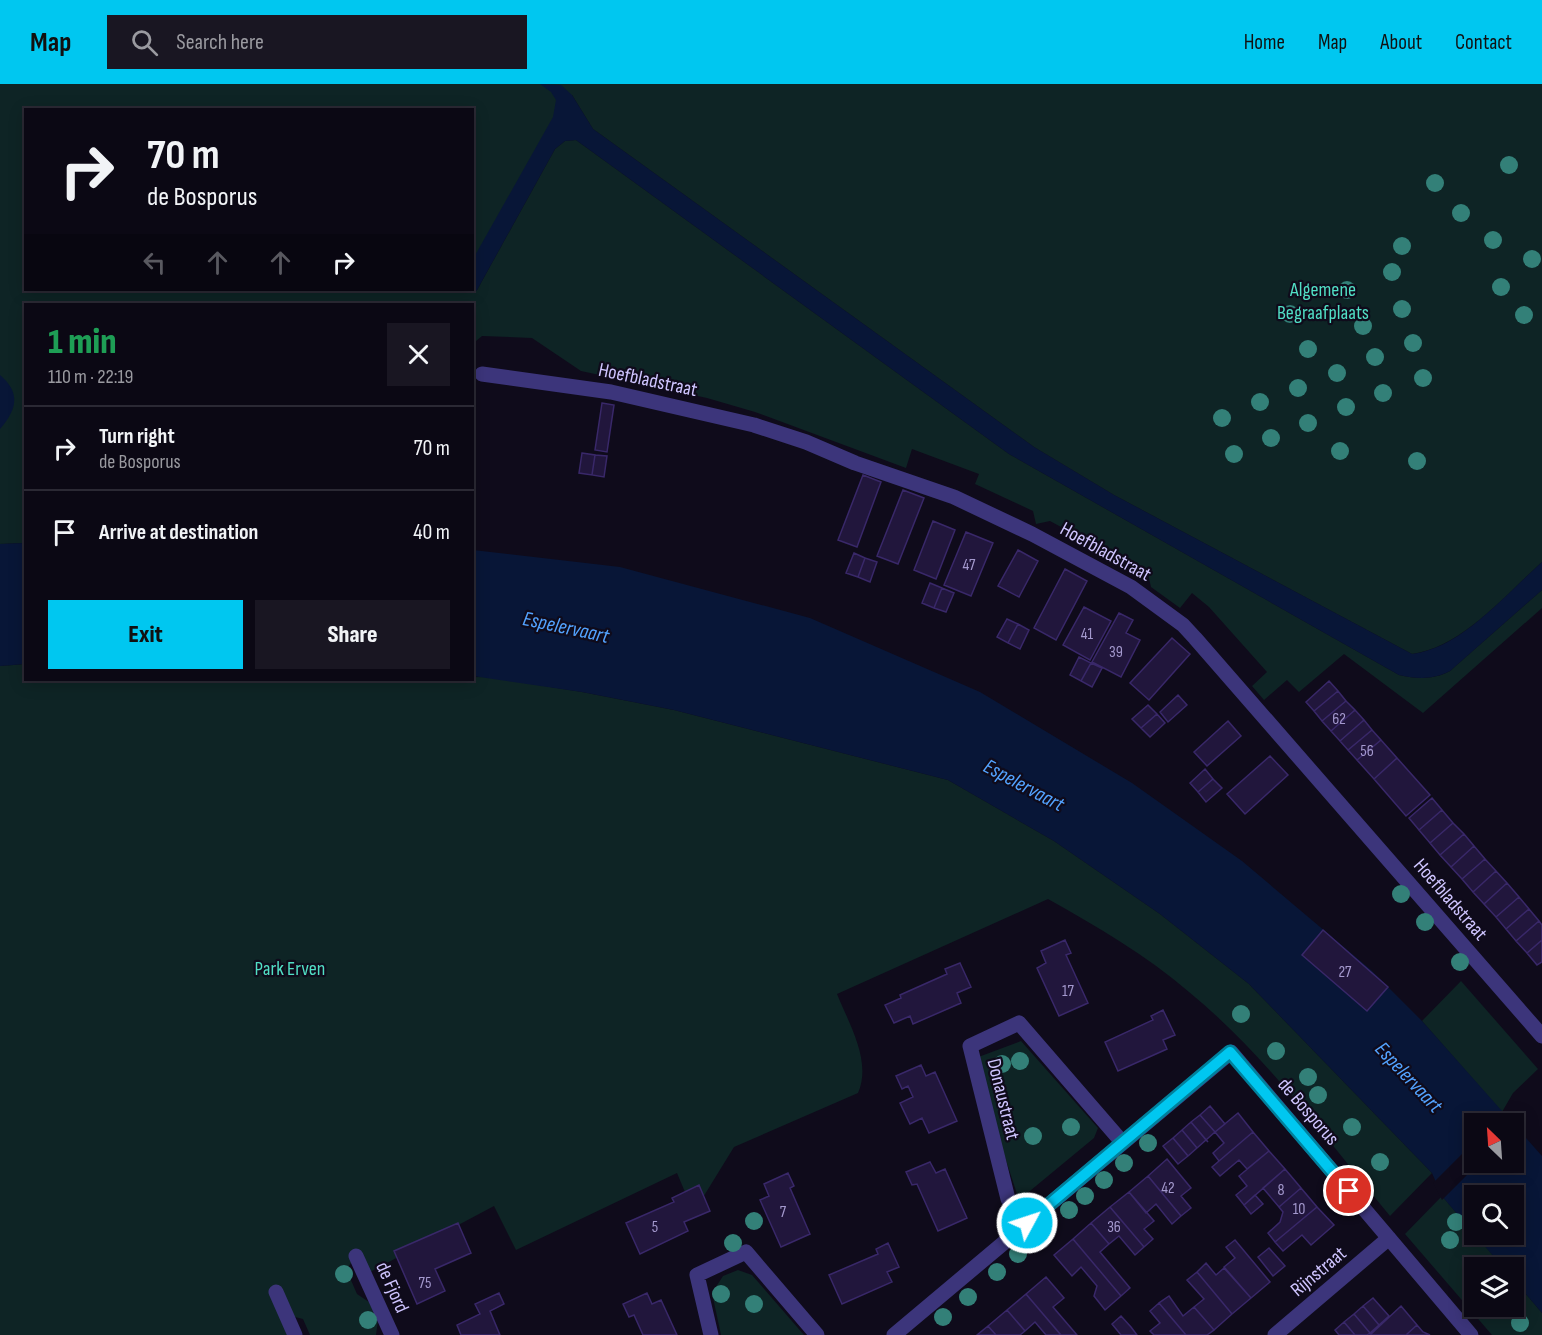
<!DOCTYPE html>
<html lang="en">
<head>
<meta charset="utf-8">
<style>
  :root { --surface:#0b0814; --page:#191622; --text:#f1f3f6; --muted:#9a9aa0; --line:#2b2934; --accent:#00c7f0 }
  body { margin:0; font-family:"Sofia Sans Condensed",sans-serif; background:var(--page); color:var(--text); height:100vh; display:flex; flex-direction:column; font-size:22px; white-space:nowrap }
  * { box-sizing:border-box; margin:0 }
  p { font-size:20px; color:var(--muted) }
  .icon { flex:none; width:33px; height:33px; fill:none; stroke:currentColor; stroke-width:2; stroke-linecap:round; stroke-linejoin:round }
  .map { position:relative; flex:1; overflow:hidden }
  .details { position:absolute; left:24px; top:219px; width:450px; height:378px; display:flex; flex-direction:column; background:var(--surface); border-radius:0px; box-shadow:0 3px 15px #0003,0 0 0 2px var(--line) }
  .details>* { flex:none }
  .banner { position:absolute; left:24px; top:24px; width:450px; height:183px; border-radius:0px; box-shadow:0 3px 15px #0003,0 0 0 2px var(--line); background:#0b0814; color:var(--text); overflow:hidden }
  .needle { width:39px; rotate:335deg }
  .controls { position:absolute; left:1464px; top:1029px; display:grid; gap:12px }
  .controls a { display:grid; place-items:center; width:60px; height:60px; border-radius:0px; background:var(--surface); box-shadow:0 3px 15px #0003,0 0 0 2px var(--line); font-size:30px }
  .pin { position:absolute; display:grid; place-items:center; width:51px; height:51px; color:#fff; margin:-26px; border:3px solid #fff; border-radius:50%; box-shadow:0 2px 6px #0007 }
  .me { position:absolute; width:66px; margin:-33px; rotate:50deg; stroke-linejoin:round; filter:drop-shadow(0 0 4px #0008) }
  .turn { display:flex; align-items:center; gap:21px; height:126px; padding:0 24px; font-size:27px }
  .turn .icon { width:78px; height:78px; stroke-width:2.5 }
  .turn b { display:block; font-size:42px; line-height:51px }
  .lanes { display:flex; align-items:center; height:57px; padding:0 24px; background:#0003; justify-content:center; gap:30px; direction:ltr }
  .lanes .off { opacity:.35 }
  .round { display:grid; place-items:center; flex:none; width:63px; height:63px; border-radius:0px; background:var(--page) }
  .overview { display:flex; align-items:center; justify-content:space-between; height:102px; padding:0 24px }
  h1 { font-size:36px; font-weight:800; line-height:45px; color:#1e9e55 }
  .cta { display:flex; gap:12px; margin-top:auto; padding:12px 24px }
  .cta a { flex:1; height:69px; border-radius:0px; background:var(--accent); color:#111; font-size:24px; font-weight:800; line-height:69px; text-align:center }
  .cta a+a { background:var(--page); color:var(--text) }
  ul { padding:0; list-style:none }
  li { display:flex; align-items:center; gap:18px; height:84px; padding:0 24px; border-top:2px solid var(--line) }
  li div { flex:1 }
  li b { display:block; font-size:22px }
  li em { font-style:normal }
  header { display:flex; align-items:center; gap:36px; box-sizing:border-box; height:84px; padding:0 30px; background:var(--accent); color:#111 }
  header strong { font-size:28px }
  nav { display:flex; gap:33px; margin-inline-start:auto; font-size:21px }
  .search { width:420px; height:54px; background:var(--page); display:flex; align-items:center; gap:15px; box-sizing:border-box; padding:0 21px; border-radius:0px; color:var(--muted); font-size:22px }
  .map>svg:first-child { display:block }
  .green { fill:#0e2425 }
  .water { fill:#081637; fill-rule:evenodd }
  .pier { fill:#0f0b1b }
  .building { fill:#21163c; stroke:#392869; stroke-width:1.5 }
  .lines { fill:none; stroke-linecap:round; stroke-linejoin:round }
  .minor { stroke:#3c357b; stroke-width:15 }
  .tree { fill:#338078 }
  .route-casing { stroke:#00819c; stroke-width:15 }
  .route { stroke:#00c7f0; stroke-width:10 }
  .labels { text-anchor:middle; stroke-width:4.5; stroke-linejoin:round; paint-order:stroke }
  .number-label { font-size:16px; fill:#a499ce }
  .park-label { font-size:20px; fill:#51dfc5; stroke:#0f0b1b }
  .street-label { font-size:20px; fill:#cfc5ff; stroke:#0f0b1b }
  .water-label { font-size:21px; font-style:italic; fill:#53a3ff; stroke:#0f0b1b }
</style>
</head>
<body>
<header>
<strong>Map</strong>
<div class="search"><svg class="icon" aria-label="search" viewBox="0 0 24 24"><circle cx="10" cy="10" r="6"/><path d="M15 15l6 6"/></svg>Search here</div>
<nav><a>Home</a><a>Map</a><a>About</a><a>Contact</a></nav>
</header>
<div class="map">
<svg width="1542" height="1251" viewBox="0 0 1542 1251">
  <rect width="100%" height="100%" fill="#0f0b1b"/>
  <path class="green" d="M 0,0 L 1542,0 L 1542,478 C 1505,511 1462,563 1412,570 L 1114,411 L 1034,363 L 593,45 L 572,11 L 473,196 L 472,26 L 26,26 L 26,206 L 468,206 L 472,209 L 477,206 L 555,65 L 565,57 L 576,56 L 1009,370 L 1399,591 C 1418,595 1433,596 1450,587 L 1542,506 L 1542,524 L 1423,629 L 1344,570 L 1299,608 L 1287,596 L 1264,616 L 1252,602 L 1267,588 L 1209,523 L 1192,509 L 1180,524 L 1151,503 L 1148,490 L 1050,437 L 1036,440 L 1033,427 L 975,400 L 979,390 L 912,365 L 906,384 L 755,328 L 707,314 L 581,287 L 532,254 L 482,252 L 476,257 L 473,359 L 472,220 L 26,220 L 25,459 L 0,460 Z
    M 25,580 L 26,596 L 487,593 L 582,608 L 674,626 L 948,696 L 1054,757 L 1160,830 L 1249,900 L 1432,1089 L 1390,1132 C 1327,1056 1266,971 1189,908 C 1146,871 1098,843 1048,815 L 837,910 C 849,940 872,977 858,1009 L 734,1063 L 702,1115 L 690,1120 L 677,1089 L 516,1166 L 494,1122 L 370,1188 L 362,1170 L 350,1180 L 347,1187 L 357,1210 L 369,1218 L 378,1236 L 376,1251 L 310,1251 L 303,1235 L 295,1233 L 287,1251 L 0,1251 L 0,582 Z
    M 1461,897 L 1538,985 L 1513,1009 L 1502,1028 L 1422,937 Z
    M 1021,957 L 1098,1044 L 1094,1054 L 1019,1116 L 973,975 Z
    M 1442,1112 L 1503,1183 L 1474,1184 L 1474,1222 L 1514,1222 L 1514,1196 L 1542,1229 L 1542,1251 L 1492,1251 L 1405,1150 Z
    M 738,1186 L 752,1191 L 804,1251 L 721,1251 L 712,1209 L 723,1192 Z"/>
  <path class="water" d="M 540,0 L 561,1 L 572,11 L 593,45 L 1034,363 L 1114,411 L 1412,570 C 1461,564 1505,511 1542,478 L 1542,506 L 1450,587 C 1432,596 1418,595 1399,591 L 1009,370 L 576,56 L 565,57 L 555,65 L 477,206 L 472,209 L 466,206 L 472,206 L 473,175 L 553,33 L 556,16 L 551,8 Z
    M 0,291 C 21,309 17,325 0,345 Z
    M 25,459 L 25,580 L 0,582 L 0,460 Z
    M 473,466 L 620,483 L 810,534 L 980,608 L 1132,699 L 1242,777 L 1371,886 L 1422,937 L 1542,1072 L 1542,1229 L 1514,1196 L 1514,1184 L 1503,1183 L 1475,1151 L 1514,1150 L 1514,1112 L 1474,1112 L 1474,1150 L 1442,1112 L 1432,1089 L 1249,900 L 1160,830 L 1054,757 L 948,696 L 674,626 L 582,608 L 473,592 ZM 1474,1040 L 1514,1040 L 1514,1078 L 1474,1078 Z"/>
  <path class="pier" d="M 1474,1058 L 1474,1078 L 1479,1079 L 1442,1116 L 1433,1099 Z"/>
  <path class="building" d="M 602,319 L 614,321 L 607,368 L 595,366 Z
    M 582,369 L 595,371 L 592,391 L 579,389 Z
    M 595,371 L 607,372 L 604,393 L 592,391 Z
    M 863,391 L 881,398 L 857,463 L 838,456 Z
    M 903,406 L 924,414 L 898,480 L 877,472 Z
    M 933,437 L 955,446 L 936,495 L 914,486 Z
    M 966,448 L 993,459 L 971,512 L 944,501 Z
    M 1018,466 L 1038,477 L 1019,513 L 998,502 Z
    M 854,469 L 865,474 L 858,493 L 846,489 Z
    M 865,474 L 877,478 L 870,498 L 858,493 Z
    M 1065,485 L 1087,497 L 1056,556 L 1034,544 Z
    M 930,499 L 942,504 L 934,524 L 922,519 Z
    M 942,504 L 954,509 L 946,528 L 934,524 Z
    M 1084,523 L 1111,537 L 1090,576 L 1063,561 Z
    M 1119,529 L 1133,536 L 1126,549 L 1140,556 L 1121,593 L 1092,578 Z
    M 1007,535 L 1018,540 L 1008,559 L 997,553 Z
    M 1018,540 L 1029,546 L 1020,565 L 1008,559 Z
    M 1172,554 L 1190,570 L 1149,616 L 1130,599 Z
    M 1079,573 L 1091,579 L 1081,597 L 1070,591 Z
    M 1091,579 L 1102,584 L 1092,603 L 1081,597 Z
    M 1329,597 L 1338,607 L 1314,627 L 1306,618 Z
    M 1338,607 L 1346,617 L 1322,637 L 1314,627 Z
    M 1178,611 L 1187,621 L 1168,638 L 1160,628 Z
    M 1346,617 L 1355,626 L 1331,647 L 1322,637 Z
    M 1148,621 L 1157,630 L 1141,644 L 1132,635 Z
    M 1355,626 L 1364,636 L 1340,657 L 1331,647 Z
    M 1157,630 L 1165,639 L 1150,653 L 1141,644 Z
    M 1364,636 L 1372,646 L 1348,666 L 1340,657 Z
    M 1228,637 L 1241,652 L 1207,682 L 1194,668 Z
    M 1372,646 L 1381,656 L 1357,676 L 1348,666 Z
    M 1381,656 L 1397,674 L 1374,695 L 1357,676 Z
    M 1270,672 L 1288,691 L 1245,730 L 1227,710 Z
    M 1397,674 L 1430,711 L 1406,732 L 1374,695 Z
    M 1205,685 L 1213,695 L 1198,708 L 1190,699 Z
    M 1213,695 L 1222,704 L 1206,718 L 1198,708 Z
    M 1432,714 L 1442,726 L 1419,746 L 1409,734 Z
    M 1442,726 L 1453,739 L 1430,759 L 1419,746 Z
    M 1453,739 L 1464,750 L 1440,771 L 1430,759 Z
    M 1464,750 L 1474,762 L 1451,783 L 1440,771 Z
    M 1474,762 L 1485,775 L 1462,795 L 1451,783 Z
    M 1485,775 L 1496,787 L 1473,808 L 1462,795 Z
    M 1496,787 L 1507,799 L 1484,820 L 1473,808 Z
    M 1507,799 L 1519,813 L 1496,833 L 1484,820 Z
    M 1519,813 L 1529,825 L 1506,845 L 1496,833 Z
    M 1529,825 L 1539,837 L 1516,857 L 1506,845 Z
    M 1539,837 L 1542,841 L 1542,856 L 1527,869 L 1516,857 Z
    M 1323,846 L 1388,903 L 1367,927 L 1302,871 Z
    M 1065,856 L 1071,869 L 1066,871 L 1088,919 L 1059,932 L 1037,884 L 1046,879 L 1041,867 Z
    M 1542,856 L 1542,878 L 1537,881 L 1527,869 Z
    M 960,879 L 971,903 L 957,909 L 961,919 L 913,940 L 910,932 L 894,939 L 885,921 L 901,914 L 900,911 L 947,890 L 945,885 Z
    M 1163,926 L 1175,951 L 1163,956 L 1167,965 L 1118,987 L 1105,958 L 1153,936 L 1151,932 Z
    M 921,981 L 926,992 L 935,988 L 957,1037 L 929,1049 L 922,1034 L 910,1040 L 900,1019 L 913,1013 L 908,1002 L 902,1005 L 896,992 Z
    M 1210,1022 L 1225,1040 L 1215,1048 L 1200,1031 Z
    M 1238,1029 L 1253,1048 L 1219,1077 L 1213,1069 L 1224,1059 L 1215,1048 Z
    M 1200,1031 L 1215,1048 L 1206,1056 L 1191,1038 Z
    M 1191,1038 L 1208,1058 L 1206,1056 L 1197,1064 L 1182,1046 Z
    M 1182,1046 L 1197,1064 L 1188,1072 L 1173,1054 Z
    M 1253,1048 L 1269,1067 L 1247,1085 L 1239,1076 L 1220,1092 L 1212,1083 Z
    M 1173,1054 L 1188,1072 L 1178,1080 L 1163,1062 Z
    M 1269,1067 L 1285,1085 L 1244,1121 L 1236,1111 L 1247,1102 L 1239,1092 Z
    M 1167,1075 L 1191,1104 L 1181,1112 L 1191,1124 L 1181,1132 L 1148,1092 Z
    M 930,1078 L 936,1089 L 945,1085 L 967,1134 L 938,1147 L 917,1100 L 912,1101 L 906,1088 Z
    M 1285,1085 L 1301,1104 L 1279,1123 L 1263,1104 Z
    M 788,1089 L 794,1102 L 790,1104 L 810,1150 L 781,1163 L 760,1116 L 769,1112 L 764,1100 Z
    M 1148,1092 L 1181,1132 L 1172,1140 L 1156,1120 L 1146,1129 L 1129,1108 Z
    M 699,1101 L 710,1127 L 684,1138 L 688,1147 L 640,1170 L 626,1139 L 674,1118 L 672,1114 Z
    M 1301,1104 L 1317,1123 L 1275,1158 L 1268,1149 L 1280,1138 L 1283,1128 L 1279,1123 Z
    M 1129,1108 L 1154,1137 L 1144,1145 L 1153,1155 L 1144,1163 L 1110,1123 Z
    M 1255,1111 L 1263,1120 L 1251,1130 L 1244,1121 Z
    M 1110,1123 L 1144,1163 L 1135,1171 L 1119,1152 L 1109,1160 L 1091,1139 Z
    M 1317,1123 L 1334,1141 L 1311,1161 L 1302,1151 L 1283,1167 L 1275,1158 Z
    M 458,1139 L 471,1169 L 435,1185 L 445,1207 L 417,1220 L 394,1167 Z
    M 1091,1139 L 1109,1160 L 1100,1168 L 1130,1204 L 1121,1212 L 1073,1155 Z
    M 1073,1155 L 1121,1212 L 1105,1226 L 1094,1212 L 1097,1202 L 1081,1183 L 1072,1192 L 1054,1171 Z
    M 1235,1156 L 1270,1198 L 1251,1214 L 1224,1183 L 1235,1174 L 1226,1163 Z
    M 888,1159 L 899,1183 L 887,1188 L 892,1198 L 842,1220 L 829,1191 L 878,1170 L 876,1165 Z
    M 1269,1164 L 1285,1182 L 1273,1192 L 1258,1173 Z
    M 1206,1179 L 1216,1191 L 1224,1184 L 1251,1214 L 1232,1230 L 1197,1188 Z
    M 1197,1188 L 1232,1230 L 1214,1246 L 1194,1223 L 1204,1215 L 1187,1196 Z
    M 1046,1193 L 1064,1214 L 1053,1223 L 1077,1251 L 1061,1251 L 1026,1210 Z
    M 499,1209 L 504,1220 L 490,1227 L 500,1251 L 461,1251 L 457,1241 L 480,1230 L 475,1220 Z
    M 647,1209 L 652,1220 L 661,1216 L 677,1251 L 643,1251 L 634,1231 L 629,1233 L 623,1220 Z
    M 1026,1210 L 1060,1250 L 1059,1251 L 1046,1251 L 1035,1238 L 1025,1247 L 1007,1226 Z
    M 1169,1212 L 1183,1232 L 1194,1223 L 1214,1246 L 1207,1251 L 1186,1251 L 1159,1219 Z
    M 1373,1214 L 1389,1232 L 1379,1241 L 1363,1222 Z
    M 1159,1219 L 1169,1231 L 1186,1251 L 1154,1251 L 1150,1247 L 1160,1239 L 1150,1227 Z
    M 1363,1222 L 1379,1241 L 1370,1249 L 1354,1230 Z
    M 1401,1222 L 1417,1241 L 1406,1251 L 1370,1251 Z
    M 1007,1226 L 1025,1247 L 1020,1251 L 996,1251 L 988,1242 Z
    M 1354,1230 L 1370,1249 L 1367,1251 L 1355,1251 L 1344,1238 Z
    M 1121,1232 L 1131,1243 L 1137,1251 L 1121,1251 L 1112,1240 Z
    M 1344,1238 L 1355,1251 L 1339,1251 L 1335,1246 Z
    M 1417,1241 L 1423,1248 L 1430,1251 L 1406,1251 Z
    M 988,1242 L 996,1251 L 977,1251 Z"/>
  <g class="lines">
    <path class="minor" d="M 482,290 L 611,308 L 754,341 L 806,358 L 855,379 L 954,413 L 1032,450 L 1131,503 L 1183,541 L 1195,554 L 1542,952
      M 1027,1139 L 1008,1115 L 970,962 L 1019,939 L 1122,1058
      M 356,1172 L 392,1251
      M 276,1208 L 295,1251
      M 711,1251 L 697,1191 L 746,1168 L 817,1251
      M 894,1251 L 1231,968 L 1471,1251
      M 1275,1251 L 1389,1154"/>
  </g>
  <g class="tree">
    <circle cx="1509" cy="81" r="9"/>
    <circle cx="1435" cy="99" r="9"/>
    <circle cx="1461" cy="129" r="9"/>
    <circle cx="1493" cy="156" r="9"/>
    <circle cx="1402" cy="162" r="9"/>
    <circle cx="1532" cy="175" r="9"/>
    <circle cx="1392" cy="188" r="9"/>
    <circle cx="1501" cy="203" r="9"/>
    <circle cx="1347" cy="206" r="9"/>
    <circle cx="1402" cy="225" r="9"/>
    <circle cx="1290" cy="230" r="9"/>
    <circle cx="1524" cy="231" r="9"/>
    <circle cx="1363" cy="242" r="9"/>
    <circle cx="1413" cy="259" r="9"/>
    <circle cx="1308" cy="265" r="9"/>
    <circle cx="1375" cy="273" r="9"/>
    <circle cx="1337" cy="289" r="9"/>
    <circle cx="1423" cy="294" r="9"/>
    <circle cx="1298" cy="304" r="9"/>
    <circle cx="1383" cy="309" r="9"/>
    <circle cx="1260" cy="318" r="9"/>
    <circle cx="1346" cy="323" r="9"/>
    <circle cx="1222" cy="334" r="9"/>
    <circle cx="1308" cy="339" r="9"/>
    <circle cx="1271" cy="354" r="9"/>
    <circle cx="1340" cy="367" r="9"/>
    <circle cx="1234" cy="370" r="9"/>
    <circle cx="1417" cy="377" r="9"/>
    <circle cx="1401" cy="810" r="9"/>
    <circle cx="1425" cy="838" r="9"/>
    <circle cx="1460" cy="878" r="9"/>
    <circle cx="1241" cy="930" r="9"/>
    <circle cx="1276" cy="967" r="9"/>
    <circle cx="1020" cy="977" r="9"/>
    <circle cx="1002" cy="980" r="9"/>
    <circle cx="1308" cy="993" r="9"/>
    <circle cx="1318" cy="1011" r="9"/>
    <circle cx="1071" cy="1043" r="9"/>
    <circle cx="1352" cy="1043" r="9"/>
    <circle cx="1033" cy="1052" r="9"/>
    <circle cx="1148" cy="1059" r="9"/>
    <circle cx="1380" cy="1078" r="9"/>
    <circle cx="1124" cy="1079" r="9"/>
    <circle cx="1104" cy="1096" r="9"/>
    <circle cx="1085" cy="1112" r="9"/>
    <circle cx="1069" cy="1126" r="9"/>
    <circle cx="754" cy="1137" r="9"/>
    <circle cx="1456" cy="1138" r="9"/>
    <circle cx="1043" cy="1148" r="9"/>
    <circle cx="1450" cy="1156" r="9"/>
    <circle cx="733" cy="1159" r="9"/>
    <circle cx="1018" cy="1170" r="9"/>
    <circle cx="997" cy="1188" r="9"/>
    <circle cx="344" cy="1190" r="9"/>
    <circle cx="721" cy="1210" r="9"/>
    <circle cx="968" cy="1213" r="9"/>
    <circle cx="754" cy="1220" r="9"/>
    <circle cx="943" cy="1233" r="9"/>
    <circle cx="368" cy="1236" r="9"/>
    <circle cx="1520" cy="1239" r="9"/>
  </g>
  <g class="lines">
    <g class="route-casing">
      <path id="route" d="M 1027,1139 L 1230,968 L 1349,1107"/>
    </g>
    <use href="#route" class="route"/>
  </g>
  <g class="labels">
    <g class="number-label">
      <text x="969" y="486">47</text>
      <text x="1087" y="555">41</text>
      <text x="1116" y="573">39</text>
      <text x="1339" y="640">62</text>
      <text x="1367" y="672">56</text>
      <text x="1345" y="893">27</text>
      <text x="1068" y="912">17</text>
      <text x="1168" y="1109">42</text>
      <text x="1281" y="1111">8</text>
      <text x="1299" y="1130">10</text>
      <text x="783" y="1133">7</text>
      <text x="655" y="1148">5</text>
      <text x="1114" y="1148">36</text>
      <text x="425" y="1204">75</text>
    </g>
    <g class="park-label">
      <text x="1323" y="212">Algemene<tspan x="1323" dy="23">Begraafplaats</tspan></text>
      <text x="290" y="891">Park Erven</text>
    </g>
    <g class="street-label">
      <text transform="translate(648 295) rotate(12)" y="7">Hoefbladstraat</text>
      <text transform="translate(1106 467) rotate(29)" y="7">Hoefbladstraat</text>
      <text transform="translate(1451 815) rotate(49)" y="7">Hoefbladstraat</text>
      <text transform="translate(1004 1015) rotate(76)" y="7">Donaustraat</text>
      <text transform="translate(1309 1027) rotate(49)" y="7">de Bosporus</text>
      <text transform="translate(1318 1187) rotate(-40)" y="7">Rijnstraat</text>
      <text transform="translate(393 1203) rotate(66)" y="7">de Fjord</text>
    </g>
    <g class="water-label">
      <text transform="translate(566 543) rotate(12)" y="7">Espelervaart</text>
      <text transform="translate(1024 701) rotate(28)" y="7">Espelervaart</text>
      <text transform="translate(1409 993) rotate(47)" y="7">Espelervaart</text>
    </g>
  </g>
</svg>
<div class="controls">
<a><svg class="needle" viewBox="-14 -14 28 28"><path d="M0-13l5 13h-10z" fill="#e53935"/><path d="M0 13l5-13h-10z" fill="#9a9aa0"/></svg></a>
<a><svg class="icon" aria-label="search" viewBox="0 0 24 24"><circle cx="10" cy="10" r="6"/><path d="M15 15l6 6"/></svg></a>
<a><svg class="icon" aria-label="layers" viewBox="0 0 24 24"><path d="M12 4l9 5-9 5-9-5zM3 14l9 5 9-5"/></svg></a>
</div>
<div class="pin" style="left:1349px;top:1107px;background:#d93025"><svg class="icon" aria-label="arrive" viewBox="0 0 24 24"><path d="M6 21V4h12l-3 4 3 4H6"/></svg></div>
<svg class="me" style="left:1027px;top:1139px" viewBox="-20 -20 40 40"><circle r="17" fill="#00c7f0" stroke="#fff" stroke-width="3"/><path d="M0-11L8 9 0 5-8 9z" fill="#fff"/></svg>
<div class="banner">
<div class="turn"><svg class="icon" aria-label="right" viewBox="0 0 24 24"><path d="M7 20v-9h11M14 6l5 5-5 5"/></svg><div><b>70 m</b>de Bosporus</div></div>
<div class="lanes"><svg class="icon off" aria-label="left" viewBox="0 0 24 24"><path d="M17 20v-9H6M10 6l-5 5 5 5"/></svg><svg class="icon off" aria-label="ahead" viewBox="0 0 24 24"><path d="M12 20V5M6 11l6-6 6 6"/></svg><svg class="icon off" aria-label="ahead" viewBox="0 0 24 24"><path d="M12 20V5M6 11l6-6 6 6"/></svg><svg class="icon" aria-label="right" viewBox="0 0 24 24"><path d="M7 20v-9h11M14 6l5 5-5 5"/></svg></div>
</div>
<section class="details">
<div class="overview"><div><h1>1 min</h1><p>110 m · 22:19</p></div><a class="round"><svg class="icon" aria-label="close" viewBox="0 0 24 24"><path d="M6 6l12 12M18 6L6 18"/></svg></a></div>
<ul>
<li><svg class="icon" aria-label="right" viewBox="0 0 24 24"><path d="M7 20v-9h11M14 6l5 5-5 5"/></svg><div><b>Turn right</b><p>de Bosporus</p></div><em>70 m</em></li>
<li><svg class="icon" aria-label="arrive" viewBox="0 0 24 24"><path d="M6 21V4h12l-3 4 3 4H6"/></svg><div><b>Arrive at destination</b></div><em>40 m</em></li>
</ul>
<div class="cta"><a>Exit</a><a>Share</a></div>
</section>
</div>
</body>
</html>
